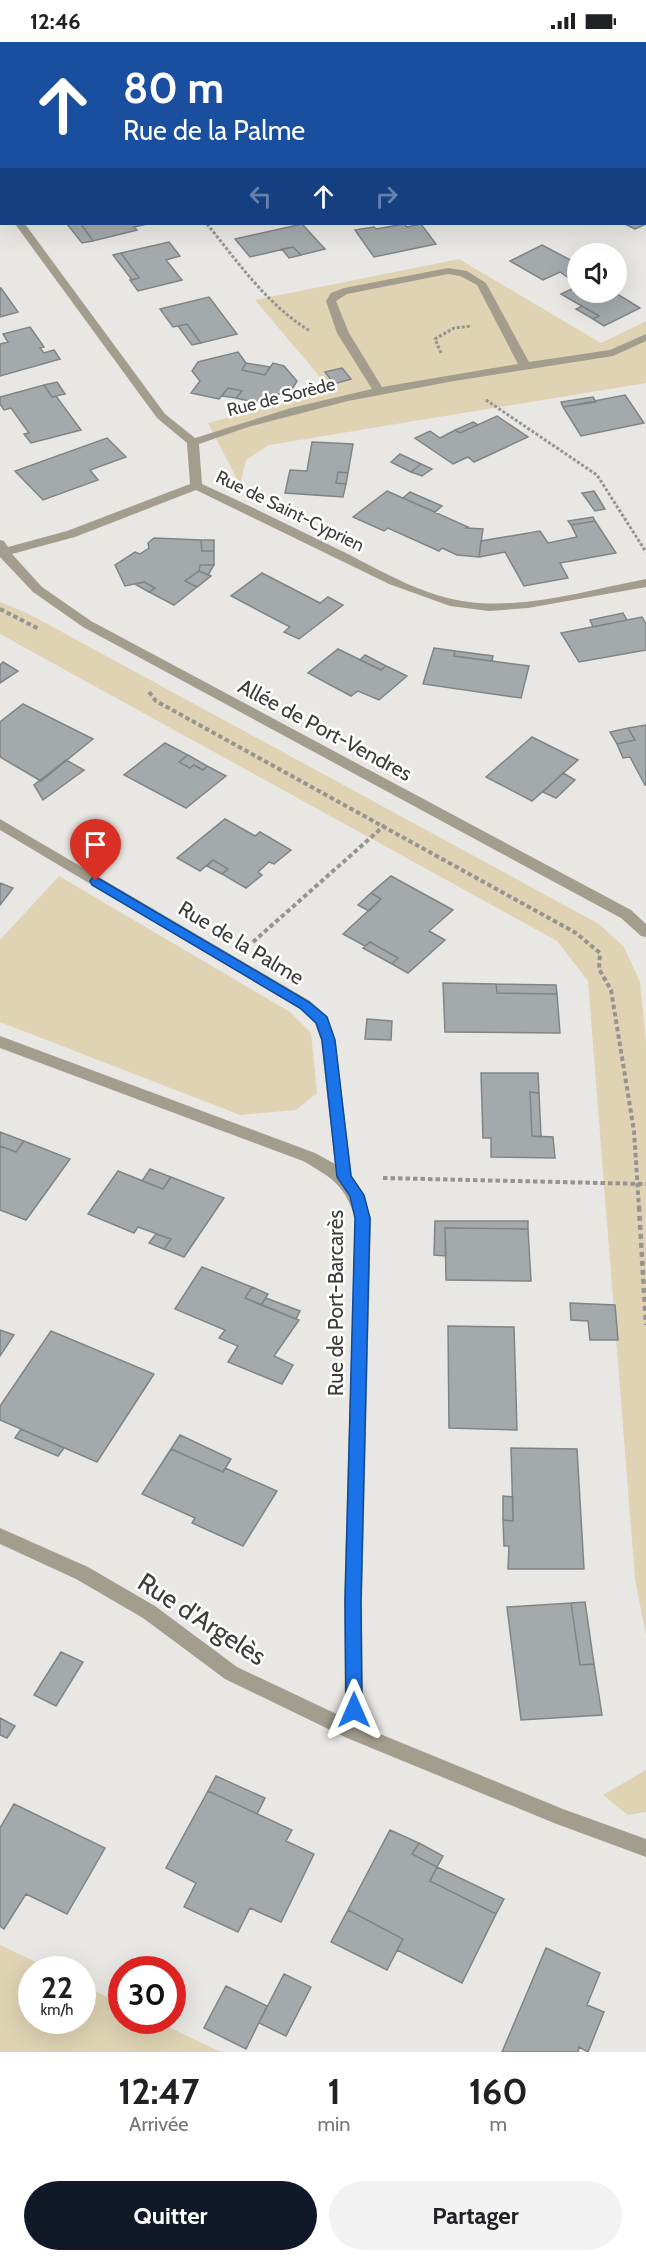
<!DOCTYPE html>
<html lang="fr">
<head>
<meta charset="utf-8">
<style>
  :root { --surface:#fff; --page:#f2f2f2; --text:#202124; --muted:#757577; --accent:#111827 }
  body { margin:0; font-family:Cabin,sans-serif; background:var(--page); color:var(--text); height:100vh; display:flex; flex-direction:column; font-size:22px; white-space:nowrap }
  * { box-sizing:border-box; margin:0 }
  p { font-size:20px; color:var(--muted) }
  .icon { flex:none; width:33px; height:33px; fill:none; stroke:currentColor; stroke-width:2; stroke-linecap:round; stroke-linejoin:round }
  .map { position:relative; height:2010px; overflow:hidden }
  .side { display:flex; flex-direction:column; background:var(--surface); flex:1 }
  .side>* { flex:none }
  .top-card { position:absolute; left:0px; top:0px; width:646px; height:183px; box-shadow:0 6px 24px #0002; background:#1a4fa0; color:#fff; overflow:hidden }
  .buttons { position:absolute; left:567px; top:201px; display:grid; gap:12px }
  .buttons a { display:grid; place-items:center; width:60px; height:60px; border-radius:50%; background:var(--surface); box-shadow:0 6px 24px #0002; font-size:30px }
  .speed { position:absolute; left:18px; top:1914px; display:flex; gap:12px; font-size:30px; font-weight:700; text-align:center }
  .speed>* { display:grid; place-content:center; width:78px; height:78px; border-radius:50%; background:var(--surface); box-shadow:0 6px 24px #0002; line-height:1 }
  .speed small { font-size:15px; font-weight:400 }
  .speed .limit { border:9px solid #d22; background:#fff; color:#111 }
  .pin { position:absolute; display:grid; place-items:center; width:51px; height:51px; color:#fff; margin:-62px -26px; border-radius:50% 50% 50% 0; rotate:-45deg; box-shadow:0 0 6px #0007 }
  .pin .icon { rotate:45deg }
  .me { position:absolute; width:66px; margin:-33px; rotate:0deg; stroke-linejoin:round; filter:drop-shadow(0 0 4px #0008) }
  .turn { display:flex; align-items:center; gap:21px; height:126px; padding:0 24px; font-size:27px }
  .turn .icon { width:78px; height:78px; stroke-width:2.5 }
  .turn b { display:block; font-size:42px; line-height:51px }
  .lanes { display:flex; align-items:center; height:57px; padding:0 24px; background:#0003; justify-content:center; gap:30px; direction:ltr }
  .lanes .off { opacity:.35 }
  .eta { display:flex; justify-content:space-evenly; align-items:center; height:102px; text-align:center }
  .eta b { font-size:36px; font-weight:800; line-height:42px }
  .button { display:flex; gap:12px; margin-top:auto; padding:12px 24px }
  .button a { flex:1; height:69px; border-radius:36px; background:var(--accent); color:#fff; font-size:24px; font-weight:800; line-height:69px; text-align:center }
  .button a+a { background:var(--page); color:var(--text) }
  .status { display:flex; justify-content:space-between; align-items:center; height:42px; padding:0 30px; background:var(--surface); direction:ltr }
  .status svg { height:16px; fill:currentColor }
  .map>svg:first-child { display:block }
  .green { fill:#dfd3b4 }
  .building { fill:#a4a9ab; stroke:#808486; stroke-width:1.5 }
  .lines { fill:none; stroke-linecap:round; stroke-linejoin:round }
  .path-far2 { stroke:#969491; stroke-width:3; stroke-dasharray:3 2; stroke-linecap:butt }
  .path-far1 { stroke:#969491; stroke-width:4; stroke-dasharray:4.5 3; stroke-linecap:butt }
  .path { stroke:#969491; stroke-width:4.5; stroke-dasharray:5 4; stroke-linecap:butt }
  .minor { fill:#a39d8e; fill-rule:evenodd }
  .route { fill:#1a73e8; stroke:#114b97; stroke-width:1.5 }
  .labels { text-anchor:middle; stroke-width:5; stroke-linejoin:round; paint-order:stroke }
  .far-street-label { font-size:18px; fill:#3d3c3a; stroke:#fff }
  .street-label { font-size:21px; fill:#3d3c3a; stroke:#fff }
  .near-street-label { font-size:26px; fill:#3d3c3a; stroke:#fff }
</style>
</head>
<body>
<div class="status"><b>12:46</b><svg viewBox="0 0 49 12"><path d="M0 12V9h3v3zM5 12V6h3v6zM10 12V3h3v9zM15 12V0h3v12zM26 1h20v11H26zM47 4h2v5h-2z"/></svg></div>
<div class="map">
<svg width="646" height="2010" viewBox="0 0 646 2010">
  <rect width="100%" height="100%" fill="#e9e7e3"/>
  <path class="green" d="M 72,0 L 429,0 L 65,1 Z
    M 459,217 L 601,301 L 646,279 L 646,341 L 269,403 L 246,418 L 240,443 L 208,381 L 331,348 L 255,258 Z
    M 0,560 L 29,572 L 599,882 L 624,905 L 640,940 L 646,999 L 646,1593 L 635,1537 L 588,939 L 557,899 L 0,592 Z
    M 59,834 L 290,970 L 311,991 L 317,1051 L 296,1068 L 240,1073 L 0,980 L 0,898 Z
    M 646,1728 L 646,1770 L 628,1773 L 603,1753 Z
    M 0,1903 L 51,1927 L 32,1928 L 32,1978 L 82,1978 L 83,1943 L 121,1962 L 122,1978 L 156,1979 L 221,2010 L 0,2010 Z"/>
  <path class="building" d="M 514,0 L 566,0 L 513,2 Z
    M 645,154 L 646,182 L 635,187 L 625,182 L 645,182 Z
    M 67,182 L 81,182 L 93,199 L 82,201 Z
    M 81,182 L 147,182 L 134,185 L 137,188 L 93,199 Z
    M 302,182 L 325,207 L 301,213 L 293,205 L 250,215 L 235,197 Z
    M 404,182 L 407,185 L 421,182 L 436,202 L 374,215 L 355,188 L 374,185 L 376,187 Z
    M 169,200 L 180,214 L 166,218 L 182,238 L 138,249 L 130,238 L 139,236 L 121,211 Z
    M 542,203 L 578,222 L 578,233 L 570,237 L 560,230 L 543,238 L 510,219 Z
    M 293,205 L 301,213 L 289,216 L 282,207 Z
    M 121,211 L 139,236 L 132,238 L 113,213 Z
    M 578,244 L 578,250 L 614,250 L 640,266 L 604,284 L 593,277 L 599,274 L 561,252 Z
    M 0,246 L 1,246 L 18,270 L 0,275 Z
    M 209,255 L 237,292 L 201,301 L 187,282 L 173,285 L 160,267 Z
    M 582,264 L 599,274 L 593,277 L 576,267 Z
    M 187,282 L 201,301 L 192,303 L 178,284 Z
    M 30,285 L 44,305 L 40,306 L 44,311 L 54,308 L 60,317 L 0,334 L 0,302 L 8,300 L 3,292 Z
    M 238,310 L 246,321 L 242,328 L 265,333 L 273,321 L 284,324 L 297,339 L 291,349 L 272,354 L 269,360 L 261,362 L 236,356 L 242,349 L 228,346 L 219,357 L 191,351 L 200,339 L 192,329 L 198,320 Z
    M 246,321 L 270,325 L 265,333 L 242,328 Z
    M 342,326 L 351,337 L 334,342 L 325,330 Z
    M 57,340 L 65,352 L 52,355 L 44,343 Z
    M 44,343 L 52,355 L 56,354 L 81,388 L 31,401 L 24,392 L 29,391 L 11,366 L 4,368 L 0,362 L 0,355 Z
    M 228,346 L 242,349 L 236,356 L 222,354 Z
    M 625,353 L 644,381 L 581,394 L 563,365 Z
    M 593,355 L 596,360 L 563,365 L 561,360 Z
    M 497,374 L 528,395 L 474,420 L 468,415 L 453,422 L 415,396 L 430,389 L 440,396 L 455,388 L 460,391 Z
    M 473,380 L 478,383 L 460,391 L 455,388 Z
    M 107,396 L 126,415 L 90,428 L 98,438 L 43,458 L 15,429 Z
    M 312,400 L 353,402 L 348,431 L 338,430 L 336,441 L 346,442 L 343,455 L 285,451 L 290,428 L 307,429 Z
    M 400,412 L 421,422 L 411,430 L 391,420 Z
    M 421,422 L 432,427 L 422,434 L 411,430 Z
    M 338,430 L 348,431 L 346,442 L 336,441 Z
    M 387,449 L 468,485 L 466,486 L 483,487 L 479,515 L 457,513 L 442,506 L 439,509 L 388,486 L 384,489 L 353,475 Z
    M 594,449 L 605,467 L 595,469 L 582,451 Z
    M 410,450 L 442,464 L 435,470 L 403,456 Z
    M 593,475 L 595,479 L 571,483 L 568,479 Z
    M 595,479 L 616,511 L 560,521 L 568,536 L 524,544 L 505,510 L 479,515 L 481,499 L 540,489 L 548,501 L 577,495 L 571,483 Z
    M 154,496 L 201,498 L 202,509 L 214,509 L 214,523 L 200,523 L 199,529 L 185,539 L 197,545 L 174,563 L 149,550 L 155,546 L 144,540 L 125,544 L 115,523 L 135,510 L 140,512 L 149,506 L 148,501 Z
    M 201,498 L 214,498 L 214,509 L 202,509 Z
    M 200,523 L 214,523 L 208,533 L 199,529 Z
    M 199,529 L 211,534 L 197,545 L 185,539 Z
    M 262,531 L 320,561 L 328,555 L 343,563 L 299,597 L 284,590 L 290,585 L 231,554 Z
    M 144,540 L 155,546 L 149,550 L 135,542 Z
    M 623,571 L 627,578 L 593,585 L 590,578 Z
    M 642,575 L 646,582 L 646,608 L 579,620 L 561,591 Z
    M 434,606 L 455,609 L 454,614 L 529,624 L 521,656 L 423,642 Z
    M 338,607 L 381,628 L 386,624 L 407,634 L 379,658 L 358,649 L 351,654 L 308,631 Z
    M 455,609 L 493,614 L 492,619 L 454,614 Z
    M 365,613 L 386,624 L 381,628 L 360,618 Z
    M 3,620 L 18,629 L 0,641 L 0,623 Z
    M 23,662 L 93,697 L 41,739 L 0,715 L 0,680 Z
    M 646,683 L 646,743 L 645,743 L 630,715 L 623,716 L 617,702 L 635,698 L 628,686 Z
    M 628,686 L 635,698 L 617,702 L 610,690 Z
    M 532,695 L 578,718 L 532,759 L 486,735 Z
    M 165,701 L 188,713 L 179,720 L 190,726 L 194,723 L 203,728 L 207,724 L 226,734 L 186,766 L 124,733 Z
    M 188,713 L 207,724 L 203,728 L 194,723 L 190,726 L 179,720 Z
    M 66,718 L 84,728 L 43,758 L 34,743 Z
    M 563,731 L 575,738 L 556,756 L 543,750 Z
    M 225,777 L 255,794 L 260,790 L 291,808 L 274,822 L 269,820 L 258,830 L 262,833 L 246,846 L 222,832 L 228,827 L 213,818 L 200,829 L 177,816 Z
    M 213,818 L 228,827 L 222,832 L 207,824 Z
    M 391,834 L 453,868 L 429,889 L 445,898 L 408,931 L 392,922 L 398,916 L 370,900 L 365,904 L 343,892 L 381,857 L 371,851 Z
    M 0,841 L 13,846 L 0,863 Z
    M 371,851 L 381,857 L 369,869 L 358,863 Z
    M 370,900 L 398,916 L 392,922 L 363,906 Z
    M 443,941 L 496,942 L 497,951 L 557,952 L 560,991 L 445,990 Z
    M 496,942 L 556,943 L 557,952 L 497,951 Z
    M 367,977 L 392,979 L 391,998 L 365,997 Z
    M 481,1031 L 538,1031 L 539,1051 L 530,1050 L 532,1094 L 553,1095 L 555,1116 L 491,1115 L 491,1096 L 483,1096 Z
    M 530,1050 L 539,1051 L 541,1095 L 532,1094 Z
    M 0,1090 L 24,1099 L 16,1110 L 0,1104 Z
    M 24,1099 L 70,1117 L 26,1178 L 0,1168 L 0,1104 L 16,1110 Z
    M 150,1127 L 171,1135 L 163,1147 L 142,1139 Z
    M 118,1129 L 163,1147 L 171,1135 L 224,1156 L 184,1215 L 164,1207 L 171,1197 L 138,1185 L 134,1191 L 88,1172 Z
    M 435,1179 L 528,1179 L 528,1187 L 445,1186 L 446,1214 L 434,1213 Z
    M 445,1186 L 528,1187 L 531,1239 L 446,1238 Z
    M 156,1192 L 171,1197 L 164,1207 L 149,1201 Z
    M 202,1225 L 252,1245 L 245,1256 L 299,1278 L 274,1314 L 293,1323 L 282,1342 L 228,1320 L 238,1304 L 219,1296 L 225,1288 L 175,1267 Z
    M 252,1245 L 268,1252 L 261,1263 L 245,1256 Z
    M 266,1256 L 300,1269 L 296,1277 L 261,1263 Z
    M 570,1261 L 615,1263 L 618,1298 L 590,1298 L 588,1279 L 571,1278 Z
    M 448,1284 L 514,1285 L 517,1388 L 449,1386 Z
    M 0,1288 L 14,1293 L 0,1314 Z
    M 51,1289 L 154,1332 L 97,1420 L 0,1378 L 0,1364 Z
    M 21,1387 L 64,1406 L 58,1414 L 15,1396 Z
    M 180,1393 L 231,1417 L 223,1430 L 171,1407 Z
    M 511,1406 L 577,1407 L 584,1527 L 508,1527 L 509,1504 L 504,1504 L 503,1478 L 513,1479 Z
    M 171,1407 L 223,1430 L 225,1426 L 277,1449 L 243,1504 L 192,1481 L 195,1476 L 142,1452 Z
    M 503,1454 L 513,1455 L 513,1479 L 503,1478 Z
    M 585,1560 L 594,1622 L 580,1623 L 571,1561 Z
    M 571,1561 L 580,1623 L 594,1622 L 602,1673 L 521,1678 L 507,1565 Z
    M 61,1610 L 83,1620 L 56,1664 L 34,1653 Z
    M 0,1676 L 15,1684 L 7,1696 L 0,1693 Z
    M 216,1734 L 265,1756 L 257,1772 L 208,1749 Z
    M 208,1749 L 292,1788 L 286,1799 L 314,1812 L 281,1880 L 250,1866 L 238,1890 L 184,1865 L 196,1841 L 166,1826 Z
    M 14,1762 L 105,1806 L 67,1872 L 26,1852 L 4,1887 L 0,1884 L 0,1786 Z
    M 390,1788 L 419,1801 L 412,1812 L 437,1825 L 430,1839 L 496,1872 L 462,1941 L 397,1908 L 403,1897 L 348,1868 Z
    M 419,1801 L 443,1814 L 437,1825 L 412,1812 Z
    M 437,1825 L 504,1857 L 496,1872 L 430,1839 Z
    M 348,1868 L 403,1897 L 387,1928 L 331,1900 Z
    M 546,1906 L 600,1931 L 587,1963 L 604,1970 L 588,2010 L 579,2005 L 578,2010 L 502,2010 Z
    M 284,1932 L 311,1945 L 286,1994 L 259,1981 Z
    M 226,1944 L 267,1964 L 246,2007 L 204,1986 Z"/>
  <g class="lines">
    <path class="path-far2" d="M 626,0 L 629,2
      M 100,2 L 111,0
      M 207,182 C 238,220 267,263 310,289
      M 441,311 L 435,297 L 454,286 L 472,284
      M 486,358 L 597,433 L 646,510"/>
    <path class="path-far1" d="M 0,567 L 39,587
      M 149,650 L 156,659 L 576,891 L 600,911 L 599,927 L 611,948 L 634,1089 L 639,1166
      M 253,900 L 385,783
      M 383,1136 L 646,1142"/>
    <path class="path" d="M 639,1165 L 646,1283"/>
    <path class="minor" d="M 645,127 L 646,127 L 646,133 L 645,133 Z
      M 0,151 L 2,151 L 2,159 L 0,159 Z
      M 15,182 L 25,182 L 165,372 L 195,396 L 291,366 L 372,347 L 337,291 L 326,259 L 331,251 L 344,246 L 448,226 L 467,229 L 486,241 L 529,320 L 610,308 L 646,292 L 646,299 L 613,314 L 454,339 L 348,359 L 248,385 L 199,402 L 202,442 C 251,464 299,488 346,511 C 385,531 426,555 469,560 C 528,567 589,548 646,537 L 646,545 L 528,566 L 489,569 L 450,564 L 389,542 L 196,448 L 75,495 L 12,512 L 42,545 L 91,579 L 631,868 L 646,882 L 646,895 L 641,894 L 621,876 L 83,585 L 33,550 L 0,515 L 0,498 L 4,499 L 8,505 L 67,489 L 190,442 L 187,401 L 157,376 ZM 448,232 L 460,234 L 477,243 L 518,322 L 382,345 L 349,291 L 336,259 L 347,252 Z
      M 0,777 L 310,959 L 327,974 L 335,998 L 352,1135 L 363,1152 L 371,1176 L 362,1559 L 363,1685 L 563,1767 L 646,1797 L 646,1815 L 554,1781 L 347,1696 L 225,1637 L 143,1576 L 76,1537 L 0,1502 L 0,1486 L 88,1525 L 155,1564 L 237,1625 L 345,1676 L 344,1559 L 355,1176 C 345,1143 332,1136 303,1119 L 0,1006 L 0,994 L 315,1111 L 335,1122 L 321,998 L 315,981 L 300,967 L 0,788 Z"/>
  </g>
  <path class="route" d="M 96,835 L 309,960 L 327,975 L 335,998 L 351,1134 L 364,1153 L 370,1176 L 361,1559 L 362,1668 L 360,1673 L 354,1676 L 348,1673 L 346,1668 L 345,1559 L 355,1176 L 350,1154 L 337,1135 L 322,998 L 316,981 L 300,966 L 92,843 L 90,839 L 92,836 Z"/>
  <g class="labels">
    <g class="far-street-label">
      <text transform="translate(281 355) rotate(-14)" y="6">Rue de Sorède</text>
      <text transform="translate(290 469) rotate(26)" y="6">Rue de Saint-Cyprien</text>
    </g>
    <g class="street-label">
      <text transform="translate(325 688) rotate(28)" y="7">Allée de Port-Vendres</text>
      <text transform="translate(241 901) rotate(31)" y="7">Rue de la Palme</text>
      <text transform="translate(336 1261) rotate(-90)" y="7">Rue de Port-Barcarès</text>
    </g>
    <g class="near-street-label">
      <text transform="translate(202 1577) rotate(33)" y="9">Rue d'Argelès</text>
    </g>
  </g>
</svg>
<div class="buttons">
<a><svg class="icon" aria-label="sound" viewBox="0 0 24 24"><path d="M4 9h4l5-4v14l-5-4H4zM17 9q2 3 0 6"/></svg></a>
</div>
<div class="speed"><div>22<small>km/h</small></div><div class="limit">30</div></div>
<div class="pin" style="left:96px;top:839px;background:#d93025"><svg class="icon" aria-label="arrive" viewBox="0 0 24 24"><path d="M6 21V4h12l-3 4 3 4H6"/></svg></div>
<svg class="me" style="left:354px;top:1668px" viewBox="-20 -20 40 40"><path d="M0-17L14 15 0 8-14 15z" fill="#1a73e8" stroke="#fff" stroke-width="4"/></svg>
<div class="top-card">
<div class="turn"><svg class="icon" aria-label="ahead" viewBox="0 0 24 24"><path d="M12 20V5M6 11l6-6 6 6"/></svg><div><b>80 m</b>Rue de la Palme</div></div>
<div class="lanes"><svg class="icon off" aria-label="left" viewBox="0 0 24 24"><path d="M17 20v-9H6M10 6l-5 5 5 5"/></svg><svg class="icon" aria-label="ahead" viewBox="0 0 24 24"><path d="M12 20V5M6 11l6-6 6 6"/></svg><svg class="icon off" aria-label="right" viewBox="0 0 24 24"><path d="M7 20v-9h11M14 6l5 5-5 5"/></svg></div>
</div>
</div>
<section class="side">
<div class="eta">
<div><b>12:47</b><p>Arrivée</p></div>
<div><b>1</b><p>min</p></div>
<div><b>160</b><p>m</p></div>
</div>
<div class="button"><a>Quitter</a><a>Partager</a></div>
</section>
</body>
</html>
